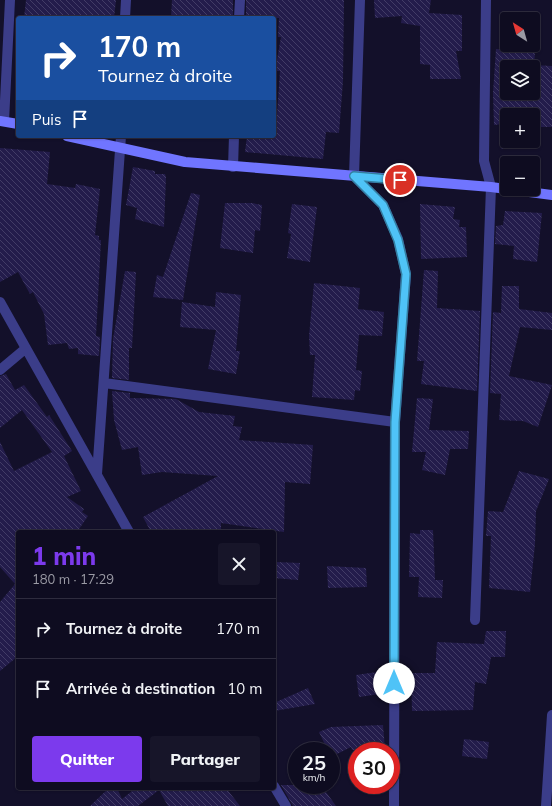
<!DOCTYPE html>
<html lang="fr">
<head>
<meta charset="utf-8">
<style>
  :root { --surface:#0e0c20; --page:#171529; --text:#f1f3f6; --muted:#9b9ba5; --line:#2e2c3e; --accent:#7c3aed }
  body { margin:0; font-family:Mulish,sans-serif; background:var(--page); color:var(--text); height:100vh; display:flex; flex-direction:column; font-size:15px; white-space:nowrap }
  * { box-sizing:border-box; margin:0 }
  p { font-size:13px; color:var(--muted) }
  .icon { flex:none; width:22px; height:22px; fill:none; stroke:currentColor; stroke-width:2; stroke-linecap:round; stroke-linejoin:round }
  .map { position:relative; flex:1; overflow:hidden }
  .sheet { position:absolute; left:16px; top:530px; width:260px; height:260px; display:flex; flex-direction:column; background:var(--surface); border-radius:4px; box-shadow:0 1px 3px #0004,0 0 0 1px var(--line) }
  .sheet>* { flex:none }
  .top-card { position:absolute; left:16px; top:16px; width:260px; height:122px; border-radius:4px; box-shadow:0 1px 3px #0004,0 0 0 1px var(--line); background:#1a4fa0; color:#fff; overflow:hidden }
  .needle { width:26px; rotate:323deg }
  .fabs { position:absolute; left:500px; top:12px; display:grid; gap:8px }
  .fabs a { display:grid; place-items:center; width:40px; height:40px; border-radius:4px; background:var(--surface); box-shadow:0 1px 3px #0004,0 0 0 1px var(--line); font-size:20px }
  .speed { position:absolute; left:288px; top:742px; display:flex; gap:8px; font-size:20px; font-weight:700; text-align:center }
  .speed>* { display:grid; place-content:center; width:52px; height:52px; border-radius:50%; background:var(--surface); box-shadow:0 1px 3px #0004,0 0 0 1px var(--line); line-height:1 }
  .speed small { font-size:10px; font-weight:400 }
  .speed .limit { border:6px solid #d22; background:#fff; color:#111 }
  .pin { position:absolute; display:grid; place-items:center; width:34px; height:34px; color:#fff; margin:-17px; border:2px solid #fff; border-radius:50%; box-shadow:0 1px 4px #0007 }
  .me { position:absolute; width:44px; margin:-22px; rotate:0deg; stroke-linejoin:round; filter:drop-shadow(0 0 3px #0008) }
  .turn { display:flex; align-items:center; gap:14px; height:84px; padding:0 16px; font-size:18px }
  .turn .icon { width:52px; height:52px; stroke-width:2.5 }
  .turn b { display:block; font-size:28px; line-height:34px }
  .then { display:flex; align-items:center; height:38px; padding:0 16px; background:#0003; gap:8px; font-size:15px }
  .round { display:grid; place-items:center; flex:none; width:42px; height:42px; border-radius:4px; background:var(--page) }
  .head { display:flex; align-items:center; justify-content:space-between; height:68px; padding:0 16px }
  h1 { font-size:24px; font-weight:800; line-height:30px; color:var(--accent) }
  .button { display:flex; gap:8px; margin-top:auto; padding:8px 16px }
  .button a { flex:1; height:46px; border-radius:4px; background:var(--accent); color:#fff; font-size:16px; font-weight:800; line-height:46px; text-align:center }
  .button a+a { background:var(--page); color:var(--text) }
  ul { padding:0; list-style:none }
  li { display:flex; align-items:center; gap:12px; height:60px; padding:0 16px; border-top:1px solid var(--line) }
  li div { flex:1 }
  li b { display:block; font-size:15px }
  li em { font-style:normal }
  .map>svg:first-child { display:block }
  .building { fill:url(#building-back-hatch); fill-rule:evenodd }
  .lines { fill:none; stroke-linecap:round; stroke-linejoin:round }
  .street { stroke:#3b3d89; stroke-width:10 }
  .secondary { stroke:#7075ff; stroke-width:10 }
  .route-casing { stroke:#337fa1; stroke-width:10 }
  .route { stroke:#4fc3f7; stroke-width:7 }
</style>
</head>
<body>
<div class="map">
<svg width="552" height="806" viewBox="0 0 552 806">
  <defs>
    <pattern id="building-back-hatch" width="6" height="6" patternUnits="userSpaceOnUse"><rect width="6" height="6" fill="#231c4b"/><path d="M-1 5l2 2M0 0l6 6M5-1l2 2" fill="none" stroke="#423c66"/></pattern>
  </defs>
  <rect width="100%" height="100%" fill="#13102a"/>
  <path class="building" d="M 26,0 L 116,0 L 114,18 L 24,18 Z
    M 172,0 L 233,0 L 233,18 L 171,18 Z
    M 246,0 L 344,0 L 343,81 L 339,133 L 326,132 L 323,159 L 245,152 L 247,136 L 274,136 L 274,115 L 277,115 L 280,71 L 275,71 L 281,37 L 278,37 L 279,18 L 246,18 Z
    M 374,0 L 431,0 L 429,13 L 462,15 L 462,51 L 456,51 L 461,79 L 430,79 L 430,65 L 420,64 L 420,26 L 401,23 L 402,16 L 375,18 Z
    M 496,49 L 535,52 L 534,65 L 552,66 L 552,127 L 533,127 L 533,115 L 507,115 L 507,141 L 530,141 L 530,149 L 501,149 L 502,124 L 494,125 L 493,93 ZM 507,67 L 533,67 L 533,93 L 507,93 Z
    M 0,148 L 50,152 L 47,184 L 75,188 L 76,184 L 100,189 L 95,235 L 99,236 L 99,240 L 101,240 L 96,336 L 100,337 L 99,356 L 78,354 L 78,348 L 69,349 L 67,343 L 48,345 L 44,314 L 33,292 L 30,294 L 18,272 L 0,282 Z
    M 133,167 L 155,171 L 155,174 L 165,174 L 166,177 L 164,227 L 135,219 L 137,208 L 126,205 Z
    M 191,193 L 200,195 L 183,300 L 153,297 L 157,275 L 163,277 Z
    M 225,203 L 252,203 L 262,205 L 260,231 L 255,230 L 253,253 L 220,248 Z
    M 292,204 L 317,207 L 310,262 L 287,258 L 291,234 L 288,233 Z
    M 420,204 L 455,207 L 453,219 L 460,220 L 459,227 L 466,227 L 467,257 L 421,259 Z
    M 505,211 L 542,213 L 537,262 L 513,259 L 514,246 L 495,244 L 496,226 L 503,225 Z
    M 424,270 L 438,271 L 437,308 L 480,311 L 477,391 L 421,384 L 424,361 L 417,361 Z
    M 125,271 L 136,272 L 132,348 L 129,348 L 129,380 L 112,378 L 113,339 Z
    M 314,283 L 360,288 L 358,309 L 384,312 L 382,336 L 359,335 L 356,370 L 362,371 L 360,391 L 355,390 L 354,400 L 312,397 L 315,355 L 310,355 L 309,336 Z
    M 502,286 L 519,286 L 519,309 L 552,313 L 552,330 L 520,327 L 509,376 L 552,385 L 538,427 L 523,421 L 499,420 L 501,394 L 490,393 L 493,312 L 501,313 Z
    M 216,292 L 241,295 L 236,351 L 240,351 L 236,374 L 208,369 L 216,330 L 180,327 L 182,302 L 215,307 Z
    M 6,374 L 15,390 L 24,385 L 47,417 L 49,415 L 72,451 L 64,456 L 81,491 L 67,497 L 84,509 L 82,512 L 88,516 L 77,532 L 18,532 L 18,656 L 0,671 L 0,602 L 15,584 L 0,567 L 0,442 L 14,471 L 52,452 L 22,410 L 0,428 L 0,376 Z
    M 112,391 L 130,393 L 130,398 L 176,399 L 199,412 L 235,416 L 233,426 L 242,427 L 239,440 L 313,445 L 310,484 L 285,482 L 284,532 L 221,523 L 221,532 L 151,532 L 143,517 L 218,476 L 162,472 L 142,475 L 138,447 L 122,450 L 114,420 Z
    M 417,398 L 433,399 L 429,430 L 469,431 L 468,449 L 450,449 L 445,475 L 422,470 L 426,452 L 412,452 Z
    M 519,471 L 549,479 L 536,511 L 535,544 L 530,592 L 489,588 L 491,536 L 486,536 L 488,511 L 503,512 Z
    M 420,530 L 433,530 L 435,580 L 443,580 L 442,598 L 418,597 L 419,577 L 409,577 L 410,533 L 420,534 Z
    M 276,562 L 300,563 L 298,580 L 274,578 Z
    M 327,566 L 366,568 L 367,587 L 328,588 Z
    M 486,631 L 506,631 L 505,657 L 491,657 L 486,684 L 475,682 L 473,710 L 412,711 L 411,673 L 435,673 L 437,642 L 484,644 Z
    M 377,672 L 380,694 L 359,697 L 356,675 Z
    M 308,688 L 315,704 L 274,711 L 274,703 Z
    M 383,725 L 385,749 L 352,750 L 351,747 L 331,757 L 331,751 L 328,751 L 319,732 L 331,727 Z
    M 464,739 L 489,742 L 487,759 L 462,756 Z
    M 281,785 L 321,785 L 336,806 L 293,806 Z
    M 109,788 L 117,788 L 122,799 L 136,788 L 226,788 L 240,806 L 168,806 L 159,790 L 138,806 L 90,806 Z"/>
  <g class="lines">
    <path class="street" d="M 360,0 L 354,176 L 383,205 L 398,239 L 406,274 L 395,422 L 394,806
      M 125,18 L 126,0
      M 239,18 L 240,0
      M 4,121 L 10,0
      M 233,167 L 234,136
      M 0,302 L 129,532
      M 0,370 L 25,349
      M 104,383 L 395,422
      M 97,474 L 121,136
      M 475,620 L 491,187 L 484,161 L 486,0
      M 274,786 L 286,806
      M 546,806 L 552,715"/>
    <path class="secondary" d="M 0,121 L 18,124
      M 67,136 L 185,162 L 491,187 L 552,195"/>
  </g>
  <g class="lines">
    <g class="route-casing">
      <path id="route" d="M 394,683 L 395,422 L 406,274 L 398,240 L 383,205 L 354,176 L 400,180"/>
    </g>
    <use href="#route" class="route"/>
  </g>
</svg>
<div class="fabs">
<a><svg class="needle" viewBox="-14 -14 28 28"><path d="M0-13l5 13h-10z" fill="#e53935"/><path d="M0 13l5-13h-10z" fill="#9b9ba5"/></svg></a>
<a><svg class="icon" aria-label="layers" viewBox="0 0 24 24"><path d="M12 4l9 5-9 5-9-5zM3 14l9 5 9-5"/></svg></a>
<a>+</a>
<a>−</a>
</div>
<div class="speed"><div>25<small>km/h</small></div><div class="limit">30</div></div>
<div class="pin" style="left:400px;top:180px;background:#d93025"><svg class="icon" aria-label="arrive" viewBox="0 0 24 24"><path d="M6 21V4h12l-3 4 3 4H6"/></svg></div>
<svg class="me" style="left:394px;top:683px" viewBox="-20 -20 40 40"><circle r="19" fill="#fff"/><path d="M0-13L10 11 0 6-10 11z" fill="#4fc3f7"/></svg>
<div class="top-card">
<div class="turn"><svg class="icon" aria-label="right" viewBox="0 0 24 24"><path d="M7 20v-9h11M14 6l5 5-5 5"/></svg><div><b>170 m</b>Tournez à droite</div></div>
<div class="then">Puis<svg class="icon" aria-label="arrive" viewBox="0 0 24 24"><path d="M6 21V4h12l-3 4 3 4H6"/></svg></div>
</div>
<section class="sheet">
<div class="head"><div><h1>1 min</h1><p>180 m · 17:29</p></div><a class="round"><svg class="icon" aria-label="close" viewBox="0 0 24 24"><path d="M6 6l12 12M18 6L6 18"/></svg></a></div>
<ul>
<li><svg class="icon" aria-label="right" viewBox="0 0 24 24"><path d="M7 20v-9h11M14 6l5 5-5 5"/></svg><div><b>Tournez à droite</b></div><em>170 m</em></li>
<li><svg class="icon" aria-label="arrive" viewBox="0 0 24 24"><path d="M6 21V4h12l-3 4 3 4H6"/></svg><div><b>Arrivée à destination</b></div><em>10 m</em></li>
</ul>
<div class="button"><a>Quitter</a><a>Partager</a></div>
</section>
</div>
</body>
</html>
